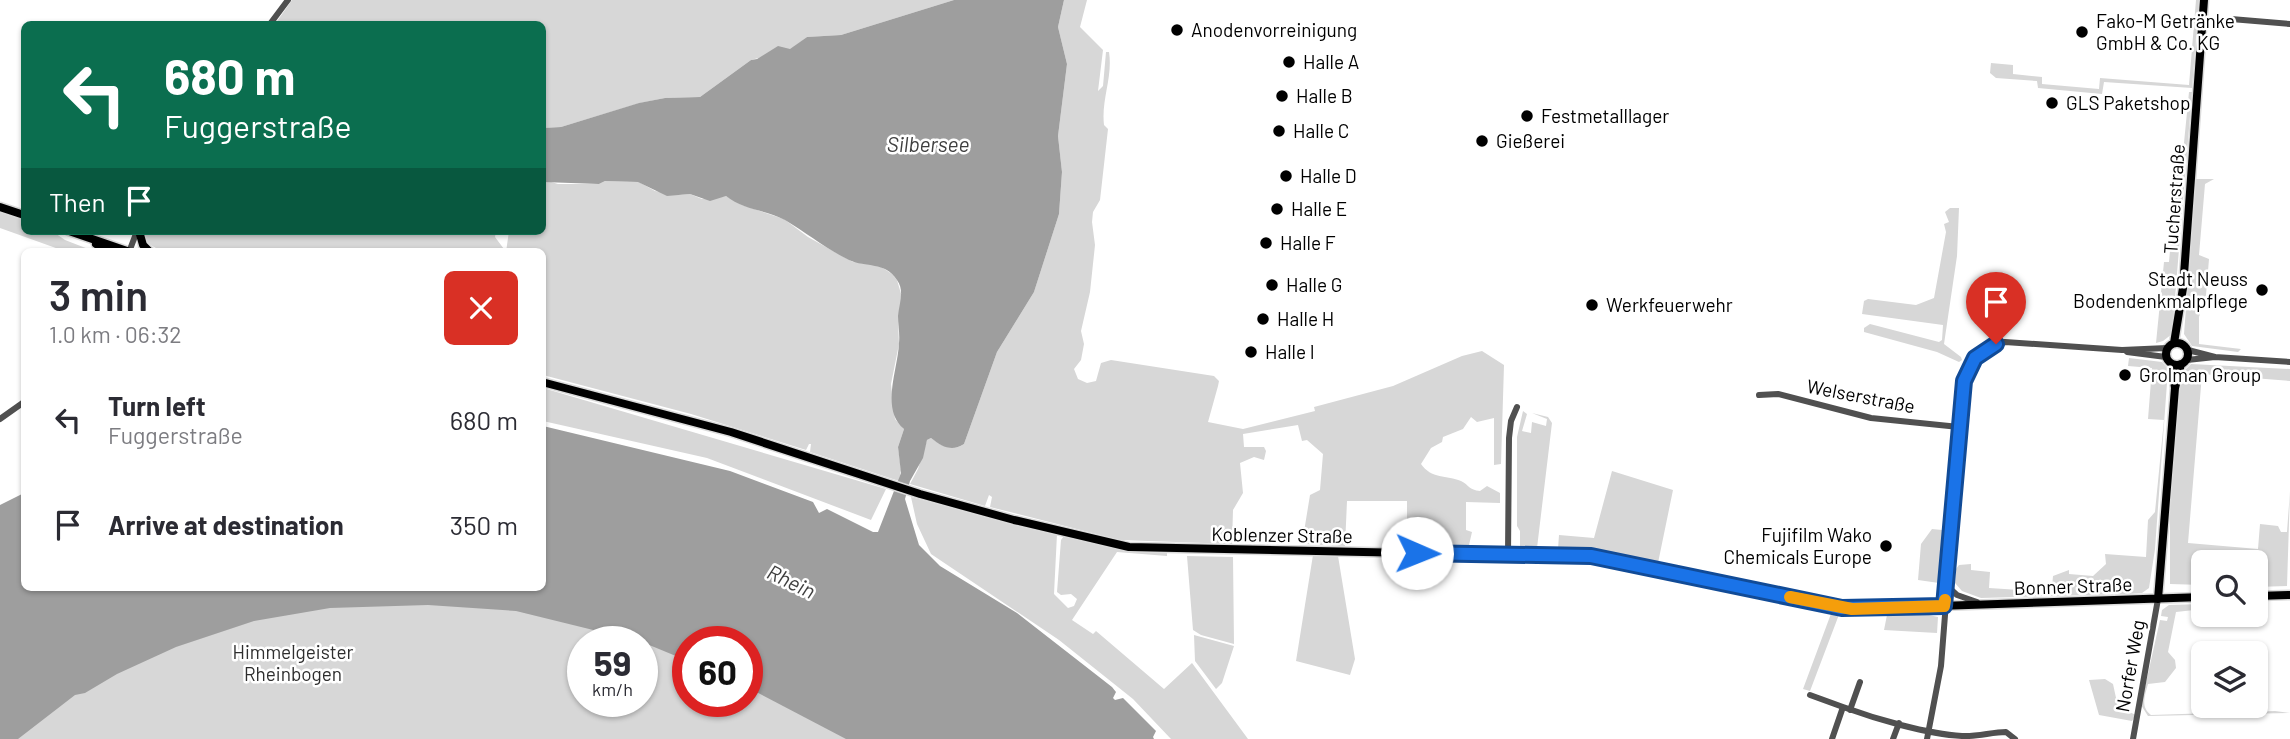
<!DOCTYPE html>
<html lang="en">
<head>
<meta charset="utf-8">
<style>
  :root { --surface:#fff; --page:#f2f2f3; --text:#2b2b33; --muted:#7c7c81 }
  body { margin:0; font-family:Barlow,sans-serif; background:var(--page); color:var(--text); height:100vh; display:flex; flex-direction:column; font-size:26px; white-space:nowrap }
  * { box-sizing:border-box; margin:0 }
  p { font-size:23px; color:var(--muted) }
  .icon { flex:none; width:38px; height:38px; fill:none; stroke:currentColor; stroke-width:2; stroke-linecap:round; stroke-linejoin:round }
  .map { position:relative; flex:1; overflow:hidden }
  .drawer { position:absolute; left:21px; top:248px; width:525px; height:343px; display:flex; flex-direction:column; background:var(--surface); border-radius:10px; box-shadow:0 2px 5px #0004 }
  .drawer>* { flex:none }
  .top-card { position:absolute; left:21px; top:21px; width:525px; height:214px; border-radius:10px; box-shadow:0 2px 5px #0004; background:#0b6e4f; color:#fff; overflow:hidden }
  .fabs { position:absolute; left:2191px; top:550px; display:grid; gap:14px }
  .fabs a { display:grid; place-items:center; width:77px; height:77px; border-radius:10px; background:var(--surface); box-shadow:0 2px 5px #0004; font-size:35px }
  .speed { position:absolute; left:567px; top:626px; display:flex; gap:14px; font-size:35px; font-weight:700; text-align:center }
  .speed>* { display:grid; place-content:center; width:91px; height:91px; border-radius:50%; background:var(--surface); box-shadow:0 2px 5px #0004; line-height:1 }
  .speed small { font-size:18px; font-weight:400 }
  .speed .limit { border:10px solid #d22; background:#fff; color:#111 }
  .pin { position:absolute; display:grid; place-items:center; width:60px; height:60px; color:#fff; margin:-72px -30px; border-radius:50% 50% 50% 0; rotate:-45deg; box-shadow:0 0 7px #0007 }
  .pin .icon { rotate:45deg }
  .me { position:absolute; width:77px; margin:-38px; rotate:91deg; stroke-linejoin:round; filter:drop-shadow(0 0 5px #0008) }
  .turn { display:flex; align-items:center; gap:24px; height:147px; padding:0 28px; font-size:32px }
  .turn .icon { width:91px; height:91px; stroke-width:2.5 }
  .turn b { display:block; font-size:49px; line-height:60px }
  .then { display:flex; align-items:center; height:66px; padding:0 28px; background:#0003; gap:14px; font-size:26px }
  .round { display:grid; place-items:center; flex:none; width:74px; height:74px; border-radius:10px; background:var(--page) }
  .summary { display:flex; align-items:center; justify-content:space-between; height:119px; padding:0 28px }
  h1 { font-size:42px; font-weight:600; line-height:52px }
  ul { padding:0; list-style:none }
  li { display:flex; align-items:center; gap:21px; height:105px; padding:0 28px }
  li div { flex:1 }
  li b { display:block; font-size:26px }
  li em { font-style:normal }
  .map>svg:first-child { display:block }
  .green { fill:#d7d7d7; fill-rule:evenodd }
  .water { fill:#9e9e9e }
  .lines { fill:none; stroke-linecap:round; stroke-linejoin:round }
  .major-casing { stroke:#dbdbdb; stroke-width:11 }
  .minor { stroke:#505050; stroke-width:6 }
  .major { stroke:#000; stroke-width:8 }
  .route-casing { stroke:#114b97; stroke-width:18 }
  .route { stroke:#1a73e8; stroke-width:12 }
  .slow { stroke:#f59e0b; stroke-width:12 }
  .poi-dot { fill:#000; stroke:#fff; stroke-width:2.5 }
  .labels { text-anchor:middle; stroke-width:5; stroke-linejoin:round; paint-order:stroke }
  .poi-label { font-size:19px; fill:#000; stroke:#fff; text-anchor:start }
  .street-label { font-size:19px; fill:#000; stroke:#fff }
  .park-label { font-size:19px; fill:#2e2e2e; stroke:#fff }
  .water-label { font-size:21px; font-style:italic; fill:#3f3f3f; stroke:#fff }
</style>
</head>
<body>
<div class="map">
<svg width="2290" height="739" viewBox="0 0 2290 739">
  <rect width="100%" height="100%" fill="#fff"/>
  <path class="green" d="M 292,0 L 954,0 L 841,35 L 807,37 L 791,49 L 751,60 L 700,97 L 665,98 L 640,103 L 561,127 L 543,128 L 542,24 L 275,24 Z
    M 1064,0 L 1087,0 L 1080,27 L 1103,50 L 1098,91 L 1103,86 L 1106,52 L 1109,52 C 1113,77 1101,100 1104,125 L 1108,129 L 1100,200 L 1093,212 L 1092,222 L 1095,245 L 1090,292 L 1081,331 L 1084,344 L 1081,360 L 1074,369 L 1078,379 L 1087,383 L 1096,381 L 1101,363 L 1111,360 L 1214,376 L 1219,381 L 1218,386 L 1208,422 L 1243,429 L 1315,411 L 1314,407 L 1393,386 L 1462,356 L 1482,351 L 1504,365 L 1501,464 L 1494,465 L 1494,418 L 1477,422 L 1471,417 L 1463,429 L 1443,437 L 1442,442 L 1431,448 L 1421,464 C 1431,479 1447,475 1461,481 C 1469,485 1469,490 1480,491 L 1487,486 L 1500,493 L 1500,503 L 1466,502 L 1466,530 L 1472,532 L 1469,545 L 1433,546 L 1434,523 L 1407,522 L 1407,501 L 1347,501 L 1345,546 L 1302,544 L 1310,495 L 1320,490 L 1323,454 L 1307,440 L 1302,441 L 1298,425 L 1243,434 L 1244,447 L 1264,447 L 1266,451 L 1264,460 L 1254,457 L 1240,463 L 1243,493 L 1233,510 L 1232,544 L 1120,540 L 990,507 L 992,497 L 989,495 L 985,506 L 910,484 L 918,469 L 927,440 L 931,438 C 942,446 952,452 964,444 L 997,352 L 1034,292 L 1059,214 L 1062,172 L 1058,136 L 1067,64 L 1058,27 Z
    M 2196,0 L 2199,0 L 2192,88 L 2104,82 L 2102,94 L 2038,88 L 2037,81 L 1996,78 L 1990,73 L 1991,63 L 2013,65 L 2013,74 L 2042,77 L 2042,84 L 2099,89 L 2100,78 L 2189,85 Z
    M 2189,92 L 2192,92 L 2172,334 L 2163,341 L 2156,343 L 2164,262 L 2169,262 L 2175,193 L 2173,173 L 2181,173 Z
    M 2196,179 L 2214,179 L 2205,184 L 2199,255 L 2209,259 L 2206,295 L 2199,317 L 2199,344 L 2241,349 L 2238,352 L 2192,346 L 2184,334 Z
    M 548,181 L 558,184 L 599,184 L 605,181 L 639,182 L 655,191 L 679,195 L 690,194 L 702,199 L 726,196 L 742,205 L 784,219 L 808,237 L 853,262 L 880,266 L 892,274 L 897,280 L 902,297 L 898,319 L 899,344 L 891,384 L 893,404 L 895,419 L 904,429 L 898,447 L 901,470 L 899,481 L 810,452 L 811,444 L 809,444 L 806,450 L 691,414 L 543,375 L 542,252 L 506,252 L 509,231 L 542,231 L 543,182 Z
    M 1950,208 L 1959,208 L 1957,256 L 1944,344 L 1961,357 L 1962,360 L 1959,362 L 1937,352 L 1864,332 L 1864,328 L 1870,324 L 1939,342 L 1942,340 L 1943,325 L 1862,314 L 1864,301 L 1868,299 L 1916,305 L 1934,298 L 1946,232 L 1944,224 L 1949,222 L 1945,212 Z
    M 0,210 L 24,219 L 24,231 L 52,231 L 65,240 L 96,252 L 67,252 L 0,228 Z
    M 143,231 L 496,231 L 495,237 L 504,249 L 503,252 L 163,252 L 145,242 Z
    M 2129,358 L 2162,362 L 2168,369 L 2155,549 L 2149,588 L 2142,593 L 2129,594 L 1981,598 L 1962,591 L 1955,583 L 1956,569 L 1959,565 L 1971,564 L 1971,570 L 1990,572 L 1989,588 L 2020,590 L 2021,587 L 2052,587 L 2053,576 L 2069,570 L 2069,574 L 2093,576 L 2106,564 L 2105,554 L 2146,557 L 2148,520 L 2155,512 L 2164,420 L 2148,419 L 2152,368 L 2128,366 Z
    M 2191,364 L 2290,369 L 2290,381 L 2202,374 L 2188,543 L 2258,549 L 2260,524 L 2278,526 L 2281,532 L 2287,532 L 2290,491 L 2287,586 L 2256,587 L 2256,562 L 2203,562 L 2203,585 L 2170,584 L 2170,506 L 2180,375 Z
    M 543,388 L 886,489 L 871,520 L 707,458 L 543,421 Z
    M 1523,411 L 1527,414 L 1522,431 L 1531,433 L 1532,422 L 1546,426 L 1547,419 L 1532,413 L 1548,417 L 1552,423 L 1537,548 L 1520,547 L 1520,531 L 1517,526 L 1517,437 Z
    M 1612,471 L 1673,490 L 1658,563 L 1605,552 L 1558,549 L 1559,535 L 1594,538 Z
    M 911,497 L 1057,534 L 1054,594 L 1068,608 L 1074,606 L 1077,599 L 1071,594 L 1061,595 L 1057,592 L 1061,540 L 1064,536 L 1131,551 L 1167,553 L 1167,556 L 1117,552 L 1072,620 L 1093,634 L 1096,631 L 1164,689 L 1192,663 L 1248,739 L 1171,739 L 1133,699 L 1059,640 L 931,554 L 917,524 Z
    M 1932,529 L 1942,530 L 1939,583 L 1918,580 L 1921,544 Z
    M 543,545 L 953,739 L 0,739 L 0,644 L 17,632 L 542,588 ZM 583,642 L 642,642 L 642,702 L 583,702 ZM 688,642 L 747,642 L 747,702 L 688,702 Z
    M 1313,555 L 1338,556 L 1355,659 L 1350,675 L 1296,661 Z
    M 1187,556 L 1233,557 L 1234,644 L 1201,635 L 1193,630 Z
    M 2203,604 L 2203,609 L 2176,612 L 2168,652 L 2175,660 L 2176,668 L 2165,682 L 2148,684 C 2145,695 2140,707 2151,715 L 2275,711 L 2290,713 L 2148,716 L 2141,705 L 2160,620 L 2167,621 L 2168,617 L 2161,616 L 2162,610 L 2169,605 Z
    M 1832,611 L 1840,612 L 1810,691 L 1803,689 Z
    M 1920,613 L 1938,617 L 1937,633 L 1884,630 L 1887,615 Z
    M 1194,635 L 1234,646 L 1222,683 L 1216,689 L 1195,661 Z
    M 2105,679 L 2113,684 L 2118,707 L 2136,715 L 2132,721 L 2099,715 L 2089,680 Z"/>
  <path class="water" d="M 954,0 L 1064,0 L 1058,27 L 1067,64 L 1058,136 L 1062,172 L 1059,214 L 1034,292 L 997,352 L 964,444 C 952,452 942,447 931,438 L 927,440 L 923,458 L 910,481 L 905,499 L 919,545 L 940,566 L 1017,613 L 1112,687 L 1116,692 L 1113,698 L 1115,700 L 1123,698 L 1156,731 L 1153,737 L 1154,739 L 846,739 L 747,687 L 747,642 L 688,642 L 688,661 L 642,642 L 516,611 L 428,605 L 330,608 L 254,621 L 176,647 L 117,674 L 85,693 L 75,695 L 18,739 L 0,739 L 0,505 L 24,493 L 24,588 L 542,588 L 543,426 L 730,471 L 813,502 L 819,513 L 827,509 L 873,532 L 878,532 L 901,473 L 898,447 L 904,429 C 880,409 898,370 899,343 C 900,334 898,325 898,316 C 899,304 905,291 897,280 C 885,261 866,268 849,260 C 826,249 807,233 785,220 C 767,210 743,210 726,196 L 710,201 L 690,194 L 667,196 L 638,182 L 605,181 L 599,184 L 543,182 L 543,128 L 561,127 L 639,103 L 665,98 L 700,97 L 751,60 L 757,59 L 778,46 L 790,49 L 807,37 L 841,35 Z"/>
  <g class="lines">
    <g class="major-casing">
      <path id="major" d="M 0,207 L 24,215
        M 69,231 L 130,252
        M 139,231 L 143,245 L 150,252
        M 96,244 L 108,252
        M2166 354a11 11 0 1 1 22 0a11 11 0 1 1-22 0Z
        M 2174,343 L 2183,288 L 2204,0
        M 2172,364 L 2175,388
        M 542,382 L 731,432 L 920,494 L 1014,520 L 1129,547 L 1591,557 L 1852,609 L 2203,597
        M 2256,596 L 2290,595
        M 2158,599 L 2175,388 L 2181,364"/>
    </g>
    <path class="minor" d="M 2231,19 L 2290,24
      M 270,24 L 288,0
      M 129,252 L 137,231
      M 2188,350 L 2215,357
      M 2127,352 L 2166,357
      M 2187,360 L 2215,357 L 2290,362
      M 1759,395 L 1778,394 L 1871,418 L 1959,427
      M 0,419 L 24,402
      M 1508,555 L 1509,438 L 1511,421 L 1517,407
      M 1946,585 L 1957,595 L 1977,602
      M 1810,695 L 1843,707
      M 1850,710 L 1860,682
      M 1832,739 L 1843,707 C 1876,719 1927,734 1962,736 C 1977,737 1992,732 2006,732 L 2015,739
      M 1893,739 L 1899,723
      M 1927,739 L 1941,666 L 1963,387 L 1967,371 L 1975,358 L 1988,347 L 2005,342 L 2122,350 L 2167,348
      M 2133,739 L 2158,599"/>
    <use href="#major" class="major"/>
  </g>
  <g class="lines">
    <g class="route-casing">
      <path id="route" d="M 1417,553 L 1591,556 L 1842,608 L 1944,606 L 1964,381 L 1975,358 L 1996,344"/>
    </g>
    <use href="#route" class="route"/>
    <path class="slow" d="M 1790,597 L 1852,609 L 1944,606 L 1945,600"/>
  </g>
  <g class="poi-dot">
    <circle cx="1177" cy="30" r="7"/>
    <circle cx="2082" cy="32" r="7"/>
    <circle cx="1289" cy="62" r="7"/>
    <circle cx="1282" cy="96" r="7"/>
    <circle cx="2052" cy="103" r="7"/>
    <circle cx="1527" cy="116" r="7"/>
    <circle cx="1279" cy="131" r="7"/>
    <circle cx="1482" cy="141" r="7"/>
    <circle cx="1286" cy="176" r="7"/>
    <circle cx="1277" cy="209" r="7"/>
    <circle cx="1266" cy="243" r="7"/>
    <circle cx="1272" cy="285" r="7"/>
    <circle cx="2262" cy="290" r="7"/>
    <circle cx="1592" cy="305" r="7"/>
    <circle cx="1263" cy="319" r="7"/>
    <circle cx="1251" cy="352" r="7"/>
    <circle cx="2125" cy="375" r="7"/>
    <circle cx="1886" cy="546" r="7"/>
  </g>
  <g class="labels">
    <g class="poi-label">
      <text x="2096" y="28">Fako-M Getränke<tspan x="2096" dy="22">GmbH &amp; Co. KG</tspan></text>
      <text x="1191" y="37">Anodenvorreinigung</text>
      <text x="1303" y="69">Halle A</text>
      <text x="1296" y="103">Halle B</text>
      <text x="2066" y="110">GLS Paketshop</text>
      <text x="1541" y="123">Festmetalllager</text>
      <text x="1293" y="138">Halle C</text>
      <text x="1496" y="148">Gießerei</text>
      <text x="1300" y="183">Halle D</text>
      <text x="1291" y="216">Halle E</text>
      <text x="1280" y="250">Halle F</text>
      <text x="2248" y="286" text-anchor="end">Stadt Neuss<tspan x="2248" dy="22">Bodendenkmalpflege</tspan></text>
      <text x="1286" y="292">Halle G</text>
      <text x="1606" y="312">Werkfeuerwehr</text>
      <text x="1277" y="326">Halle H</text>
      <text x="1265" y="359">Halle I</text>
      <text x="2139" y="382">Grolman Group</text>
      <text x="1872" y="542" text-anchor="end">Fujifilm Wako<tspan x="1872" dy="22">Chemicals Europe</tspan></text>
    </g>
    <g class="street-label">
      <text transform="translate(2174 199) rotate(-86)" y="7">Tucherstraße</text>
      <text transform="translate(1861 396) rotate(11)" y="7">Welserstraße</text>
      <text transform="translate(1282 535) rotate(1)" y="7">Koblenzer Straße</text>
      <text transform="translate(2073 586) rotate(-2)" y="7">Bonner Straße</text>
      <text transform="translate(2130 666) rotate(-80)" y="7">Norfer Weg</text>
    </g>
    <g class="park-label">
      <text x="293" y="659">Himmelgeister<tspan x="293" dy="22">Rheinbogen</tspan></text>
    </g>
    <g class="water-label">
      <text x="928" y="152">Silbersee</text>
      <text transform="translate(791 582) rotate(26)" y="7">Rhein</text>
    </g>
  </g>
</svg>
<div class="fabs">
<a><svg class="icon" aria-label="search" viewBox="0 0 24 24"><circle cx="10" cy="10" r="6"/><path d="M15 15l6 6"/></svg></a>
<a><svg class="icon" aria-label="layers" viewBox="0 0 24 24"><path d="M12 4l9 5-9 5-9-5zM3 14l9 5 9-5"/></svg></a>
</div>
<div class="speed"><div>59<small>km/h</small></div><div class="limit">60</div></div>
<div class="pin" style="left:1996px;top:344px;background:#d93025"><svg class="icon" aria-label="arrive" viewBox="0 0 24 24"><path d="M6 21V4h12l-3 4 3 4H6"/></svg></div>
<svg class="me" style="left:1417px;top:553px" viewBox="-20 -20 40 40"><circle r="19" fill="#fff"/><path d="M0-13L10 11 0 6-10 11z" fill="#1a73e8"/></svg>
<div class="top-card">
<div class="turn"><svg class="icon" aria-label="left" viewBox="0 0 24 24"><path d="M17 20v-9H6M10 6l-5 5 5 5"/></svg><div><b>680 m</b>Fuggerstraße</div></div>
<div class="then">Then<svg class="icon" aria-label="arrive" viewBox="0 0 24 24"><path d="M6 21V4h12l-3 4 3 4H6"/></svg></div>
</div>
<section class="drawer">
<div class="summary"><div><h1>3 min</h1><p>1.0 km · 06:32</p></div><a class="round" style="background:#d93025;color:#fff"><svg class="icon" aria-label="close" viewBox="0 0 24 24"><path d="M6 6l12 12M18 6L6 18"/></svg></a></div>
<ul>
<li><svg class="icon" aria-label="left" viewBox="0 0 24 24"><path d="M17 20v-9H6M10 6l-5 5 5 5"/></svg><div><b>Turn left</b><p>Fuggerstraße</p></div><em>680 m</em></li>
<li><svg class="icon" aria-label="arrive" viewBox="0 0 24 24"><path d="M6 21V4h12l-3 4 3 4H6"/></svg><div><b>Arrive at destination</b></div><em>350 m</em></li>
</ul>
</section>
</div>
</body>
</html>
